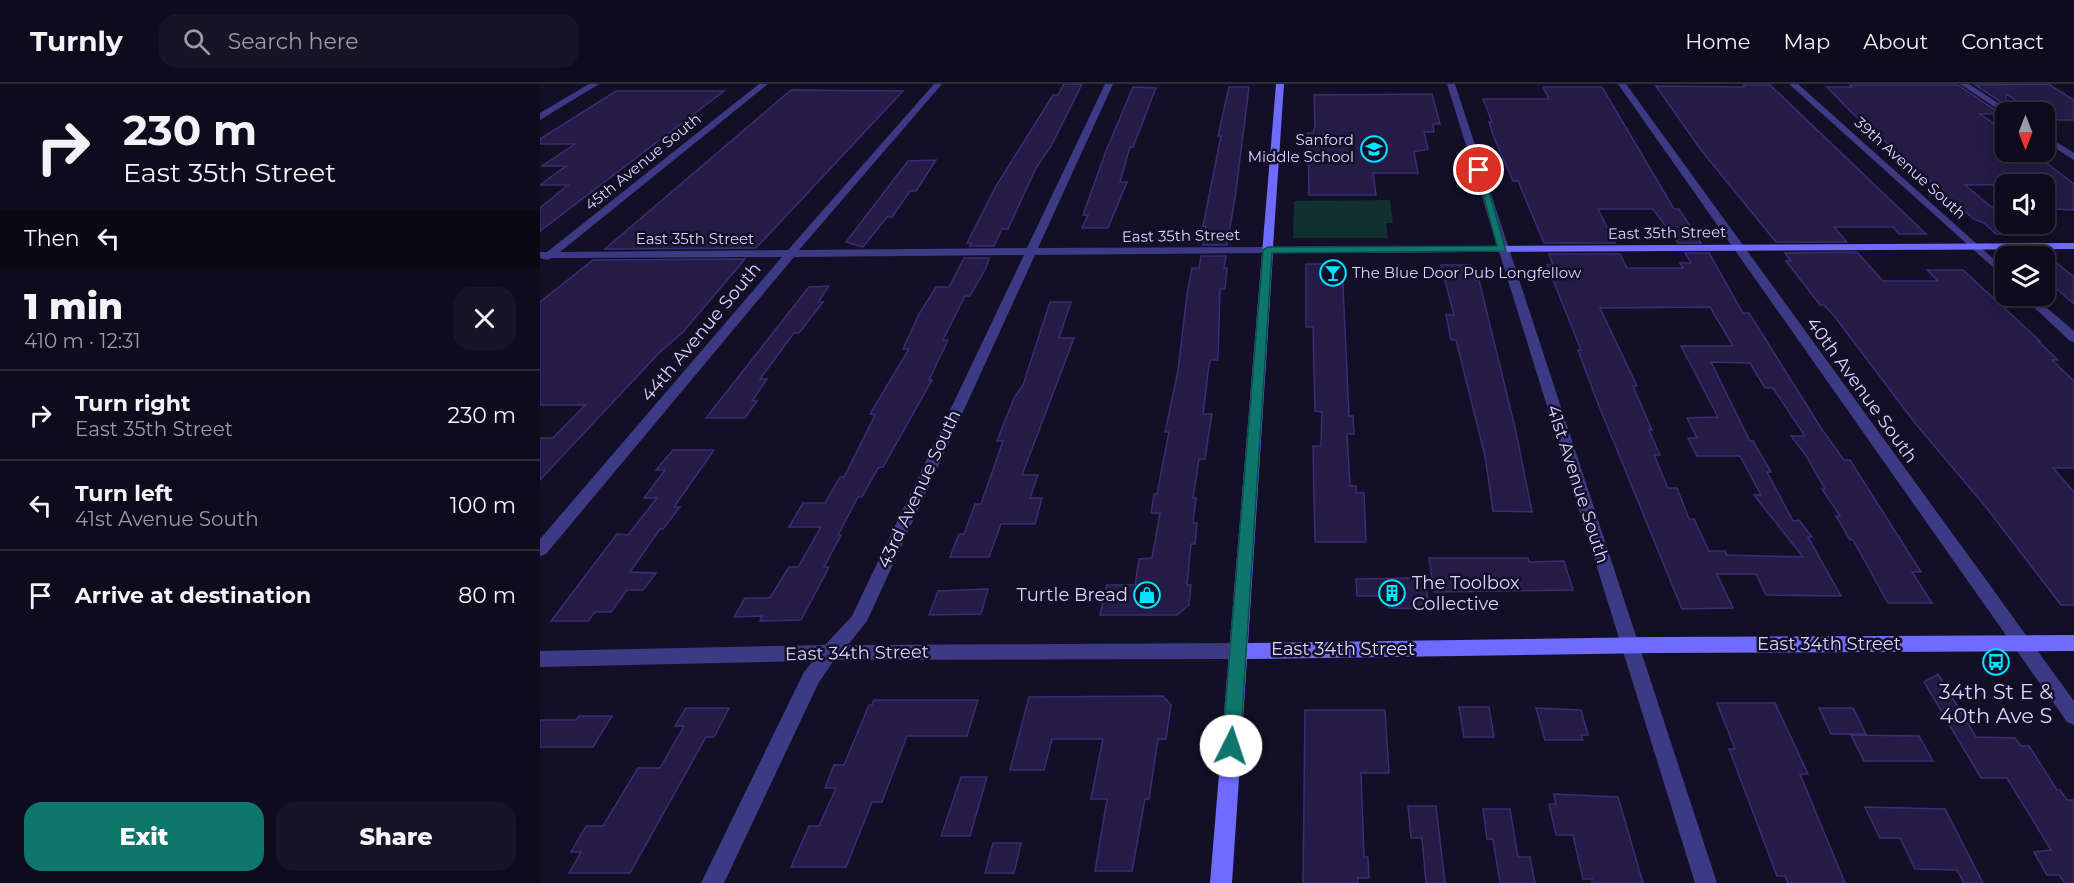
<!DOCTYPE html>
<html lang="en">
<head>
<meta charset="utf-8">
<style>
  :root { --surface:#0e0b1c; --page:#171425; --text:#f1f3f6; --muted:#9b9ba3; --line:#2e2b3b; --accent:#0f766e }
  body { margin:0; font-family:Montserrat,sans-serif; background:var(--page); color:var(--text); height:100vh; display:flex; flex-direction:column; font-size:22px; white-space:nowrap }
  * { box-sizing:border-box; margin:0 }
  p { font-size:20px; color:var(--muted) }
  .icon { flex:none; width:33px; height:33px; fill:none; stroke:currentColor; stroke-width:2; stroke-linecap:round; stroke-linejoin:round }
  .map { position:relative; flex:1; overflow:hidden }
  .panel { display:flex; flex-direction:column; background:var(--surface); width:540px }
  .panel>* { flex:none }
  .guide { background:#0e0b1c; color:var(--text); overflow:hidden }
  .needle { width:39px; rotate:180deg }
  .fabs { position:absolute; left:1455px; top:18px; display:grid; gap:12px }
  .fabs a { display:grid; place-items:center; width:60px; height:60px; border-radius:12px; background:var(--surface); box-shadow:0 3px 15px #0003,0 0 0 2px var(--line); font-size:30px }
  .pin { position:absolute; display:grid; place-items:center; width:51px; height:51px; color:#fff; margin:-26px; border:3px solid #fff; border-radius:50%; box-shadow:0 2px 6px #0007 }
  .me { position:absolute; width:66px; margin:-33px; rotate:4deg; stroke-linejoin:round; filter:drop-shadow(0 0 4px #0008) }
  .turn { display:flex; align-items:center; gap:21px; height:126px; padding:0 24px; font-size:27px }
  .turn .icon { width:78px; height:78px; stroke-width:2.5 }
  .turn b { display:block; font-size:42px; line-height:51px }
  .then { display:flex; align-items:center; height:57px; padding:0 24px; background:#0003; gap:12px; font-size:22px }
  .round { display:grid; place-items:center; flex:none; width:63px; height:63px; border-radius:18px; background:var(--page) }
  .headline { display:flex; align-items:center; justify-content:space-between; height:102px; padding:0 24px }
  h1 { font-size:36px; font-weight:800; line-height:45px }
  .primary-button { display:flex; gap:12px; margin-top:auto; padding:12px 24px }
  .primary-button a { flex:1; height:69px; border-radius:18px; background:var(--accent); color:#fff; font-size:24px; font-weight:800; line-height:69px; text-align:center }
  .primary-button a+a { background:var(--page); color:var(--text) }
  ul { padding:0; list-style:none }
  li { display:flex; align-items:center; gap:18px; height:90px; padding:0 24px; border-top:2px solid var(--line) }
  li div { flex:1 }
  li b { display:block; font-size:22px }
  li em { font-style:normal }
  header { display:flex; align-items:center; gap:36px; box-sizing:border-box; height:84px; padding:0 30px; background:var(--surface); border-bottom:2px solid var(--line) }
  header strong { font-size:28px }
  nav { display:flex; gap:33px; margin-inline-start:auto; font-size:21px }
  .search { width:420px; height:54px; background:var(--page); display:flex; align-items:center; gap:15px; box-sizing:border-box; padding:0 21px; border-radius:18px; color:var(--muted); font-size:22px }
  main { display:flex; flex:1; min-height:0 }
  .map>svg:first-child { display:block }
  .green { fill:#12302f }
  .building { fill:#241b47; stroke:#3b2d73; stroke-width:1.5; fill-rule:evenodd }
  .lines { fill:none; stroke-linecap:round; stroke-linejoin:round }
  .street { fill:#3d3a85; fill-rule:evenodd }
  .secondary { fill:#6f6bff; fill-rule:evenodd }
  .route { fill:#0f766e; stroke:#0a4d48; stroke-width:1.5 }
  .labels { text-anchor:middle; stroke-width:5; stroke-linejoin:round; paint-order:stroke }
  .far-poi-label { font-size:15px; fill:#d9d4ff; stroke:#130f26; text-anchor:end }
  .far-street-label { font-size:15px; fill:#d9d4ff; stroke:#130f26 }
  .street-label { font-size:18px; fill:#d9d4ff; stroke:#130f26 }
  .poi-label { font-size:18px; fill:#d9d4ff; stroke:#130f26; text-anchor:start }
  .near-poi-label { font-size:21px; fill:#d9d4ff; stroke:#130f26 }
</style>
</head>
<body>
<header>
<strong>Turnly</strong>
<div class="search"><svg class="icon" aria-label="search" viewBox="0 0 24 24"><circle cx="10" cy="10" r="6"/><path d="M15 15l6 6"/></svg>Search here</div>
<nav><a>Home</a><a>Map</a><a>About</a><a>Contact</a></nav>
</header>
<main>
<section class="panel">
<div class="guide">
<div class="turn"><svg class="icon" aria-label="right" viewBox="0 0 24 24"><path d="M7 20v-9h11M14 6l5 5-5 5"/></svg><div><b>230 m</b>East 35th Street</div></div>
<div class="then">Then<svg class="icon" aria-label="left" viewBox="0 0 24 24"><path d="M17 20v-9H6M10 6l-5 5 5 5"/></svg></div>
</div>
<div class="headline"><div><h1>1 min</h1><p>410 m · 12:31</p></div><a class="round"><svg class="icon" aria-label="close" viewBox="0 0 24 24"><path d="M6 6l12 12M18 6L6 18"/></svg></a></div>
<ul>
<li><svg class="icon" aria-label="right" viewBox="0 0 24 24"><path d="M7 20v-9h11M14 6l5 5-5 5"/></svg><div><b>Turn right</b><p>East 35th Street</p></div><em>230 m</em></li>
<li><svg class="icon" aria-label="left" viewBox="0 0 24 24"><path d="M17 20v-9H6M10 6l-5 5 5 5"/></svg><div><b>Turn left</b><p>41st Avenue South</p></div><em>100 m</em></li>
<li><svg class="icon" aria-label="arrive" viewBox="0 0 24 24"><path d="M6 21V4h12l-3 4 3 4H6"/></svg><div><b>Arrive at destination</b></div><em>80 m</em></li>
</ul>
<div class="primary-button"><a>Exit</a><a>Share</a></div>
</section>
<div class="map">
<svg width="1534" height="799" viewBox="0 0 1534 799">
  <rect width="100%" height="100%" fill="#130f26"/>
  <path class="green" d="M 850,116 L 853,139 L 846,139 L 848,154 L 753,154 L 754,117 Z"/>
  <path class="building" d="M 524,0 L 542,0 L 511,62 L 496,84 L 468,145 L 462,145 L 454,162 L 430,162 L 432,159 L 427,159 L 456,102 L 513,11 L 518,11 Z
    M 1508,0 L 1534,16 L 1534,36 L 1507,36 L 1504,28 L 1495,28 L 1466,10 L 1466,21 L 1435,1 Z
    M 1203,1 L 1230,1 L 1386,150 L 1359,150 L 1353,143 L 1294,143 L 1307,158 L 1236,158 L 1161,66 L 1116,2 L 1204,3 Z
    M 1310,1 L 1418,1 L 1461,30 L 1440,30 L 1466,48 L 1466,68 L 1492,68 L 1534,100 L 1534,126 L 1510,125 L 1504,121 L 1504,100 L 1425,101 L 1466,135 L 1466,140 L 1471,140 L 1483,150 L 1456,150 L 1444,139 L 1434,135 L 1311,28 L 1287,3 L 1312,3 Z
    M 593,3 L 616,4 L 593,63 L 590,63 L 580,98 L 587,98 L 568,144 L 542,144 L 548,131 L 543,131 L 566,67 Z
    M 689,3 L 709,3 L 695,114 L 687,161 L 663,161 L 666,142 L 663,142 L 681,52 L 678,52 Z
    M 1003,3 L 1062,3 L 1134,125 L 1139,125 L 1161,159 L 1138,159 L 1113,125 L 1058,125 L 1075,159 L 1004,159 L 978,97 L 973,97 L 953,51 L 949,38 L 952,38 L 943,15 L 1009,15 Z
    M 251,6 L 363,7 L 216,164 L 65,165 Z
    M 76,7 L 184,7 L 0,147 L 0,124 L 28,101 L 0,101 L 26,82 L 2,82 L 35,60 L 0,60 L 0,55 Z
    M 892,10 L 900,40 L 893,40 L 894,48 L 884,48 L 888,65 L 874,68 L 878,89 L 833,89 L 836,111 L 769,111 L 768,49 L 773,49 L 775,41 L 774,11 Z
    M 396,76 L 376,107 L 370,107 L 352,133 L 347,133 L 323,163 L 306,158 L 368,77 Z
    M 1317,168 L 1343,197 L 1398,197 L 1387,186 L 1423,186 L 1500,257 L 1498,257 L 1518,276 L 1512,276 L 1534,297 L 1534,384 L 1513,384 L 1534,408 L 1534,521 L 1521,521 L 1445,422 L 1375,339 L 1295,233 L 1284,221 L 1280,221 L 1246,177 L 1251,177 L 1245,169 Z
    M 1145,169 L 1169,169 L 1203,229 L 1209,229 L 1281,344 L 1304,376 L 1310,376 L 1381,488 L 1372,488 L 1392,519 L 1348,519 L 1313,456 L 1310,456 L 1296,432 L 1300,432 L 1282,405 L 1285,405 L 1265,370 L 1251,352 L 1265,352 L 1233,304 L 1225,304 L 1210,279 L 1171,278 L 1210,357 L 1213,357 L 1231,388 L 1227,388 L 1253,437 L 1259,436 L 1272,453 L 1268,453 L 1301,512 L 1226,511 L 1216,490 L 1177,490 L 1193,524 L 1142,525 L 1057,317 L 1038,266 L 1041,266 L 1007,181 L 1013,181 L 1009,170 L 1080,170 L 1087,184 L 1143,184 L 1140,179 L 1151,179 ZM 1170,223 L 1193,262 L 1141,262 L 1178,333 L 1147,334 L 1157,354 L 1148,354 L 1157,372 L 1200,372 L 1221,411 L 1214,411 L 1263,473 L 1187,471 L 1185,467 L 1169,467 L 1154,435 L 1149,435 L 1137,404 L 1128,404 L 1114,371 L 1120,371 L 1109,346 L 1112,346 L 1093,302 L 1097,302 L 1060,224 Z
    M 1504,169 L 1534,193 L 1534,220 L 1504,194 Z
    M 661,172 L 686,172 L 684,184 L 687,184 L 685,205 L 680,205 L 678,276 L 671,276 L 669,281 L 663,330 L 672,330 L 669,348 L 665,375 L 659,375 L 653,414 L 656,414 L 653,439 L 657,439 L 655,460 L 651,460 L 647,501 L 651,501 L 649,521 L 637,531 L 560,531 L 567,501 L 595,501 L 599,475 L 612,474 L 620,429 L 611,429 L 614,410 L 617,410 L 629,348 L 625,348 L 638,287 L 647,210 L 652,184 L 659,184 Z
    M 424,174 L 449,174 L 446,184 L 430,212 L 425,212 L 403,256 L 408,256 L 389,296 L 392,296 L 343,383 L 338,384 L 322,413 L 318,413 L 298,451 L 301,451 L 284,483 L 289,483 L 261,536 L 220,537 L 222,532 L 194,533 L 205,514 L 230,514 L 249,483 L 258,483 L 281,443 L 249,443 L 263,419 L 285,419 L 300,393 L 304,393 L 335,331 L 330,330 L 369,265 L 363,265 L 379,230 L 396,203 L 409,203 Z
    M 205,175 L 143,248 L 119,269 L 0,396 L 0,354 L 13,354 L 45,321 L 0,321 L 0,218 L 53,176 Z
    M 766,180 L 802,180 L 809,332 L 813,332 L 814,350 L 807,350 L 810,402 L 816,402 L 816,409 L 824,409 L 826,458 L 775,458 L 773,362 L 781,362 L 782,328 L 775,327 L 773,243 L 766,243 Z
    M 901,181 L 931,181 L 935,196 L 939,196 L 976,348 L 992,428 L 953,427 L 945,372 L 916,256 L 911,256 L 906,231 L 914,231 Z
    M 289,202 L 278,218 L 283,218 L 259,249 L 254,249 L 220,295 L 227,295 L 212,317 L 217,317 L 205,334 L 166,334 L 269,203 Z
    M 510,218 L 531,218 L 519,254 L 534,254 L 482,391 L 498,391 L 490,414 L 502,414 L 495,440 L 461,440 L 449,473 L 410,473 L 419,450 L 424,450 L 435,420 L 441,420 L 463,357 L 457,357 L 474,314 L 483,301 Z
    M 133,366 L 174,366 L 134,423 L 140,423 L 123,445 L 120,445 L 90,488 L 116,489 L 103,506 L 87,506 L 71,528 L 55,528 L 48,537 L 11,537 L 77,450 L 88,451 L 117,414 L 104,414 L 125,386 L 116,386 Z
    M 889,474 L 988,474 L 989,478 L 1024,477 L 1033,506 L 894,508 Z
    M 885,494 L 889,525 L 849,524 L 847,512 L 817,512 L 816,495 Z
    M 448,505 L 441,530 L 389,531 L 398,507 Z
    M 1398,590 L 1436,653 L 1475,654 L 1481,662 L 1489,662 L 1517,706 L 1520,706 L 1527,716 L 1534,716 L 1534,799 L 1525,799 L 1519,791 L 1507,791 L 1494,768 L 1511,766 L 1467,694 L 1441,694 L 1384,598 Z
    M 623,612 L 631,621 L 626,655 L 618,655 L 609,715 L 605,715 L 592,787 L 555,787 L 567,715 L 551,715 L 563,655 L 512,655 L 504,686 L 470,686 L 489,613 Z
    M 334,616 L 438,616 L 427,652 L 367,652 L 342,718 L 332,718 L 306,783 L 251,783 L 269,742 L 279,742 L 296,704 L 285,704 L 294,681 L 304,681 L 329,621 L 332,621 Z
    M 1177,619 L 1235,619 L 1268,690 L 1260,690 L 1305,799 L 1248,799 L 1245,792 L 1237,792 L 1189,665 L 1195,665 Z
    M 919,623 L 949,623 L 954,653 L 924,653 Z
    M 146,624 L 189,624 L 174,653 L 166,653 L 90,789 L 29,789 L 41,768 L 31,768 L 46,742 L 63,742 L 98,684 L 120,684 L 144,642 L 135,642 Z
    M 996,624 L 1041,626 L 1048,651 L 1041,651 L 1043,656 L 1005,656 Z
    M 1279,624 L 1313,624 L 1326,650 L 1291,650 Z
    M 765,626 L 845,626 L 849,689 L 821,689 L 824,773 L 828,773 L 829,794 L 818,794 L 818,799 L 763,799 Z
    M 39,632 L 72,632 L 53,663 L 0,663 L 0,636 L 36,636 Z
    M 1311,651 L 1379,652 L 1393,677 L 1324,677 Z
    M 421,693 L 447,693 L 430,752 L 401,752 Z
    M 1014,710 L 1078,713 L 1103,799 L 1052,799 L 1052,795 L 1043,795 L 1033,751 L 1016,751 L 1009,720 L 1016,720 Z
    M 868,722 L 896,722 L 905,799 L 886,799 L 882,754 L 871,754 Z
    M 1325,723 L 1405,725 L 1443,799 L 1424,799 L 1417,786 L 1375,785 L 1360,754 L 1340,754 Z
    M 943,725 L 970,725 L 978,773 L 990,773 L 995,799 L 960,799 L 953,755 L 947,755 Z
    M 453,759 L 481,759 L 474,789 L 445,789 Z"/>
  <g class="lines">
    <path class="street" d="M 49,0 L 59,0 L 0,36 L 0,29 Z
      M 219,0 L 228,0 L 20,168 L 248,166 L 394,0 L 402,0 L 259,166 L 487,164 L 565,0 L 573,0 L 498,164 L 728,163 L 733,166 L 728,169 L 495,171 L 327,537 L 308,561 L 698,559 L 704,562 L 707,567 L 704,572 L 698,575 L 294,576 L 278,600 L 184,799 L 161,799 L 264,588 L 273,577 L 0,583 L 0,567 L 285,561 L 312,532 L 484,171 L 254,173 L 6,470 L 0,472 L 0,455 L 242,173 L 12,174 L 7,176 L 0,174 L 0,168 L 7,168 Z
      M 907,0 L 915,0 L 1177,799 L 1155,799 Z
      M 1078,0 L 1086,0 L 1534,617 L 1534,641 L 1527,638 Z
      M 1249,0 L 1258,0 L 1466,186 L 1466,195 Z
      M 1420,0 L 1429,0 L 1472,28 L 1465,30 Z
      M 1504,50 L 1534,69 L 1534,76 L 1504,57 Z
      M 1482,212 L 1493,212 L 1534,247 L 1534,258 L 1530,257 Z"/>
    <path class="secondary" d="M 736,0 L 744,0 L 733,163 L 1534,159 L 1534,165 L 733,169 L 708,559 L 1114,553 L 1534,551 L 1534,567 L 1114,569 L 707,575 L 692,799 L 670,799 Z"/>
  </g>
  <path class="route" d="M 936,84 L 943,86 L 966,167 L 732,169 L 700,662 L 697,668 L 691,671 L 684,668 L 682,662 L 723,166 L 728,163 L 957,162 Z"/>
  <defs>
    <g id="school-ring" transform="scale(1.35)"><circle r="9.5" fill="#130f26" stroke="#00e5ff" stroke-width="1.5"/><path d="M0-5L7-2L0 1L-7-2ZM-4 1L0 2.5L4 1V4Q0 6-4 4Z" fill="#00e5ff"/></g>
    <g id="bar-ring" transform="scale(1.35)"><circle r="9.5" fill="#130f26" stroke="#00e5ff" stroke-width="1.5"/><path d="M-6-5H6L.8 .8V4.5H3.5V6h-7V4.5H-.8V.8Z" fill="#00e5ff"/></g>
    <g id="building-ring" transform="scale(1.35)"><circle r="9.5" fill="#130f26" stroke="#00e5ff" stroke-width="1.5"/><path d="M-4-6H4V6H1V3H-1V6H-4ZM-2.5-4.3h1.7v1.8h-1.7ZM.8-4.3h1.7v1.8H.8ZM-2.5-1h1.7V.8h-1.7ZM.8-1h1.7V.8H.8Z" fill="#00e5ff"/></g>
    <g id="shop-ring" transform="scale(1.35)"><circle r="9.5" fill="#130f26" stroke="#00e5ff" stroke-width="1.5"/><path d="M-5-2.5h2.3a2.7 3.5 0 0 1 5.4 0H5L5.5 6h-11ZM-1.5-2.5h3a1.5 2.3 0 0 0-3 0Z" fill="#00e5ff"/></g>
    <g id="bus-ring" transform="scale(1.35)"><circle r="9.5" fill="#130f26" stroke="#00e5ff" stroke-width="1.5"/><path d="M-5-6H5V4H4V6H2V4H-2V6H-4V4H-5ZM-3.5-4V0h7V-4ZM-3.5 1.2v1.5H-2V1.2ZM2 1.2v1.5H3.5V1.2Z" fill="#00e5ff"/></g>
  </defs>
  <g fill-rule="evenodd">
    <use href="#school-ring" x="834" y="65"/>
    <use href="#bar-ring" x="793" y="189"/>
    <use href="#building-ring" x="852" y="509"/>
    <use href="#shop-ring" x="607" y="511"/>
    <use href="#bus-ring" x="1456" y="578"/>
  </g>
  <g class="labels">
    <g class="far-poi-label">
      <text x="814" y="61">Sanford<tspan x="814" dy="17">Middle School</tspan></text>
      <text x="812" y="194" text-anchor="start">The Blue Door Pub Longfellow</text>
    </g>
    <g class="far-street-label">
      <text transform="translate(103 78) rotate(-39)" y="5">45th Avenue South</text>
      <text transform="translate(1370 84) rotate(42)" y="5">39th Avenue South</text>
      <text transform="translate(1127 149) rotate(-1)" y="5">East 35th Street</text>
      <text transform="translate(641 152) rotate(-1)" y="5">East 35th Street</text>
      <text x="155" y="160">East 35th Street</text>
    </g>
    <g class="street-label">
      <text transform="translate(161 248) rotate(-50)" y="6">44th Avenue South</text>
      <text transform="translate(1322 306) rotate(54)" y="6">40th Avenue South</text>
      <text transform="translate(1038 400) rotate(72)" y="6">41st Avenue South</text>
      <text transform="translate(379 405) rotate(-65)" y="6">43rd Avenue South</text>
      <text x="1289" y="566">East 34th Street</text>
      <text x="803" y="571">East 34th Street</text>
      <text transform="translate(317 569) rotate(-1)" y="6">East 34th Street</text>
    </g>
    <g class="poi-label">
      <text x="872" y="505">The Toolbox<tspan x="872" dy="21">Collective</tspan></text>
      <text x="588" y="517" text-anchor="end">Turtle Bread</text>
    </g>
    <g class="near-poi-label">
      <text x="1456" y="615">34th St E &amp;<tspan x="1456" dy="24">40th Ave S</tspan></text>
    </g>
  </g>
</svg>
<div class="fabs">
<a><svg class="needle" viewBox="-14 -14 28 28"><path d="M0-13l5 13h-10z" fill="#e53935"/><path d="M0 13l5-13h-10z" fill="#9b9ba3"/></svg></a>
<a><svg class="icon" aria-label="sound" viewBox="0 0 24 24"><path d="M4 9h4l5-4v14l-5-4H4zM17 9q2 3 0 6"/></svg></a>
<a><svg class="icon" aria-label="layers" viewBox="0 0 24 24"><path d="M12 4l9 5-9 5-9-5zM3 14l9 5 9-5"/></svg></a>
</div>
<div class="pin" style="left:939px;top:86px;background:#d93025"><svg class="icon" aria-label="arrive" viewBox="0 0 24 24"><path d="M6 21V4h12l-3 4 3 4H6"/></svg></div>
<svg class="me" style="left:691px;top:662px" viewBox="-20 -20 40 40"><circle r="19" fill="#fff"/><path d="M0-13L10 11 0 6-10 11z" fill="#0f766e"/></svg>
</div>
</main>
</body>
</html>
